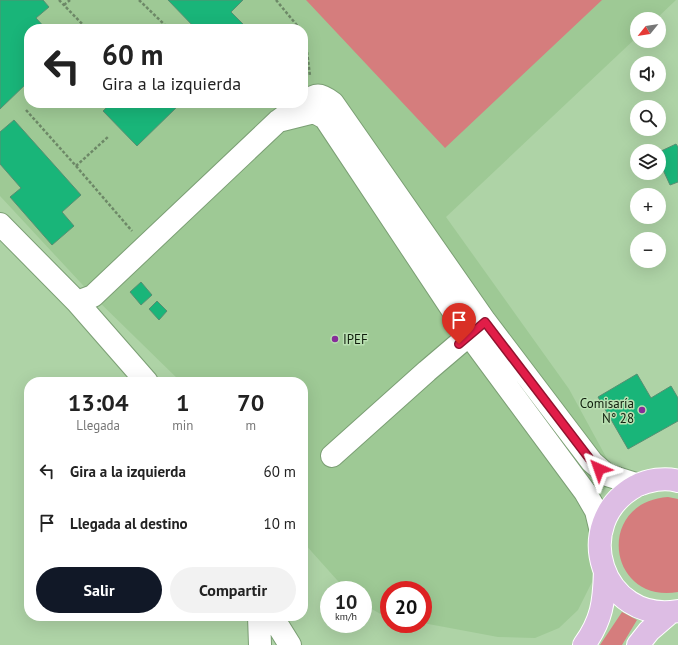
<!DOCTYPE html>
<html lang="es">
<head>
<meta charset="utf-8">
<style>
  :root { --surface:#fff; --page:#f2f2f2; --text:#222; --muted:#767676; --accent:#111827 }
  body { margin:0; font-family:"PT Sans",sans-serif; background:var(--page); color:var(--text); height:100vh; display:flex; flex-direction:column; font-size:15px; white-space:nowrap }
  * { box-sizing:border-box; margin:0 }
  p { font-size:13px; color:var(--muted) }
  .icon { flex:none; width:22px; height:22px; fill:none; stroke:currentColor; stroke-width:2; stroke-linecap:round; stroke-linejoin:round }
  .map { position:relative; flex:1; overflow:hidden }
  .panel { position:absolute; left:24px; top:377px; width:284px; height:244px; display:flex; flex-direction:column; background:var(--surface); border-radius:16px; box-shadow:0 4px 16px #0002 }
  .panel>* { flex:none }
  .banner { position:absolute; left:24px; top:24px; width:284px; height:84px; border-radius:16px; box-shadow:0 4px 16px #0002; background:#fff; color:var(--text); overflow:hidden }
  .needle { width:26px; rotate:240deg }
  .tools { position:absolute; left:630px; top:12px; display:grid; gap:8px }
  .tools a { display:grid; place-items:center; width:36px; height:36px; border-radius:50%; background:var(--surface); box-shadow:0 4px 16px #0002; font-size:20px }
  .speed { position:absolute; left:320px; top:581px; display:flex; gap:8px; font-size:20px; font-weight:700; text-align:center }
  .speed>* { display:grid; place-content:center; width:52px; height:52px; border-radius:50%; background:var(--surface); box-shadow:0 4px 16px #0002; line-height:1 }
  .speed small { font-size:10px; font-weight:400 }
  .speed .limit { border:6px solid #d22; background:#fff; color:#111 }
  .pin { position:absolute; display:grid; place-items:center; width:34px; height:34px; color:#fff; margin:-41px -17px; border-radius:50% 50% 50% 0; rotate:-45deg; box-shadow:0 0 4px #0007 }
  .pin .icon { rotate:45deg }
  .me { position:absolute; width:44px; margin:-22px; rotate:317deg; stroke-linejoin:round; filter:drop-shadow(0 0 3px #0008) }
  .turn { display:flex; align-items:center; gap:14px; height:84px; padding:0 12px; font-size:18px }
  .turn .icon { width:52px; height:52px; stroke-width:2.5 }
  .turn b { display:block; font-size:28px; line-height:34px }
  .eta { display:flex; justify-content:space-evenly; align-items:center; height:68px; text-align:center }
  .eta b { font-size:24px; font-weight:800; line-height:28px }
  .primary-button { display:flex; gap:8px; margin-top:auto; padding:8px 12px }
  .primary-button a { flex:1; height:46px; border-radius:24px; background:var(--accent); color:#fff; font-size:16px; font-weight:800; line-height:46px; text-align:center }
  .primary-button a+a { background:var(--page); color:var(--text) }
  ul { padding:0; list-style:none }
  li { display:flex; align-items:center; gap:12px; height:52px; padding:0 12px }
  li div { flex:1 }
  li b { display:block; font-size:15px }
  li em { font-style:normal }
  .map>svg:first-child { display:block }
  .built { fill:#9ec995; fill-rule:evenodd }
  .green { fill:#d57d7d }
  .building { fill:#19b579; stroke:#578f72 }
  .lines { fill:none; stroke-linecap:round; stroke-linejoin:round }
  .minor-casing { stroke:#7b9f74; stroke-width:24 }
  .major-casing { stroke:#fff; stroke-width:24 }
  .path { stroke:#6d8867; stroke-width:2.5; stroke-dasharray:3 2; stroke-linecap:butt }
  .minor { stroke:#fff; stroke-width:22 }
  .major { stroke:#ddbde4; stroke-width:22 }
  .route-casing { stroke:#92132f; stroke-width:10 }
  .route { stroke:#e11d48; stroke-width:7 }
  .poi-dot { fill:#872d99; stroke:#bae0b2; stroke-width:1.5 }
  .labels { text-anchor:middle; stroke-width:3; stroke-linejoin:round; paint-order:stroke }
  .poi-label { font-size:13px; fill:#0f1d0c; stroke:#bae0b2; text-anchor:start }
</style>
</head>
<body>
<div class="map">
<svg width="678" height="645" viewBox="0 0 678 645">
  <rect width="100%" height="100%" fill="#aed3a6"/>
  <path class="built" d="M 0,0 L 676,0 L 656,19 L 637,19 L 637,37 L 446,217 L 569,389 L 618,479 L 595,496 L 592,582 L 578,610 L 559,628 L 535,638 L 498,637 L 423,623 L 423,590 L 389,590 L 389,617 L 384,616 L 363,604 L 363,590 L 346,590 L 303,542 L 305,502 L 303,500 L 303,382 L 181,382 L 93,296 L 0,196 ZM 29,29 L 303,29 L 303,103 L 29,103 Z"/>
  <path class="green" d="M 306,0 L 602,0 L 445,148 Z
    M 668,497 L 678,499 L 678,592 C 607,604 595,502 668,497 Z
    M 622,612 L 637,620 L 622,645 L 600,645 Z"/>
  <path class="building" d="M 0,0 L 43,0 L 49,7 L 36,18 L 46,29 L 29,29 L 29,81 L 0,109 Z
    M 168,0 L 243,0 L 231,12 L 248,29 L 196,29 Z
    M 111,103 L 181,103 L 137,146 L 103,111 Z
    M 14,120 L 81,195 L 62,212 L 74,226 L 52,245 L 10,197 L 21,188 L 0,164 L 0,132 Z
    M 676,144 L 678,147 L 678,182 L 670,185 L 659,161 L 659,152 Z
    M 141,282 L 152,295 L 141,305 L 130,292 Z
    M 157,301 L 167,311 L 159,320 L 149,309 Z
    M 637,374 L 651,398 L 671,386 L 678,398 L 678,421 L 628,449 L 598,397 Z"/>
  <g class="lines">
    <g class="minor-casing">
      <path id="minor" d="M 303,103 C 316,93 320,93 333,103 L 485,321 L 592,462 L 607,475 L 639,485
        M 278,121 L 314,112 L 325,118 L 469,335 L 585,492 L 596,511 L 601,532
        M 0,224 L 77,302 L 147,382
        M 77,302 L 93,296 L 278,121 L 290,112
        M 332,456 L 427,371 L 481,325
        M 259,616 L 260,645
        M 272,616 L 290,645"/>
    </g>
    <g class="major-casing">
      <path id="major" d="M 678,481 C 665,477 648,480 636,486 C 569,523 602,624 678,611
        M 584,645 C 602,620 604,602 605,572
        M 638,645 L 649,631 L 671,612"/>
    </g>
    <path class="path" d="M 59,0 L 87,29
      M 139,0 L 169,29
      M 276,0 L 300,29
      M 64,5 L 70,0
      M 303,33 L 305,35 L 310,76
      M 26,110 L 76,166 L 109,136
      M 76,166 L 132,231"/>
    <use href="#minor" class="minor"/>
    <use href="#major" class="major"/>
  </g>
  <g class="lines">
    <g class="route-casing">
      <path id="route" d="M 459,344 L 485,322 L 592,462 L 599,469"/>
    </g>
    <use href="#route" class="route"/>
  </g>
  <g class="poi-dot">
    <circle cx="335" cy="339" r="4"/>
    <circle cx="642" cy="410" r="4"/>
  </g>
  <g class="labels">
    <g class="poi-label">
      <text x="343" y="344">IPEF</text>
      <text x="634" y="408" text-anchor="end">Comisaría<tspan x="634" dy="15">N° 28</tspan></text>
    </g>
  </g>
</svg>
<div class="tools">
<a><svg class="needle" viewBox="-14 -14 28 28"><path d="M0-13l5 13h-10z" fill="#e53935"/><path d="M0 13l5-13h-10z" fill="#767676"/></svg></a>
<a><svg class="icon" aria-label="sound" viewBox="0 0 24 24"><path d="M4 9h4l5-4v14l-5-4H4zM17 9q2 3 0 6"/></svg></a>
<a><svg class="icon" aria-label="search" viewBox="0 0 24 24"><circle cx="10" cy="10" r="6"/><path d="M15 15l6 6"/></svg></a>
<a><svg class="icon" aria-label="layers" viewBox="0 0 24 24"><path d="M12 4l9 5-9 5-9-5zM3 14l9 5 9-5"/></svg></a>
<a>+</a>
<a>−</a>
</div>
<div class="speed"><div>10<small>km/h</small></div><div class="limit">20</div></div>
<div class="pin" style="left:459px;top:344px;background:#d93025"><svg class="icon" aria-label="arrive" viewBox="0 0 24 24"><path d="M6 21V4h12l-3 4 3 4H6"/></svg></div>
<svg class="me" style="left:599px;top:469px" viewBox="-20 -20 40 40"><path d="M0-17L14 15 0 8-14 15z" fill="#e11d48" stroke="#fff" stroke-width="4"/></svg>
<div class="banner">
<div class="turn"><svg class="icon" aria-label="left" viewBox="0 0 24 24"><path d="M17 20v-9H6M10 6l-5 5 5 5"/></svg><div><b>60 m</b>Gira a la izquierda</div></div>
</div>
<section class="panel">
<div class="eta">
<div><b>13:04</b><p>Llegada</p></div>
<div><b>1</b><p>min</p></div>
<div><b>70</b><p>m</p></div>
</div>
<ul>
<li><svg class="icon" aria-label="left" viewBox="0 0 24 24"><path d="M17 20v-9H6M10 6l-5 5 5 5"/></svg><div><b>Gira a la izquierda</b></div><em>60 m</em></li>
<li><svg class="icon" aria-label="arrive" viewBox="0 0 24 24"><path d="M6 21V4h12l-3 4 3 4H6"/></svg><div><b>Llegada al destino</b></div><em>10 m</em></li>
</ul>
<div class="primary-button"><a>Salir</a><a>Compartir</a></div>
</section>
</div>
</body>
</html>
